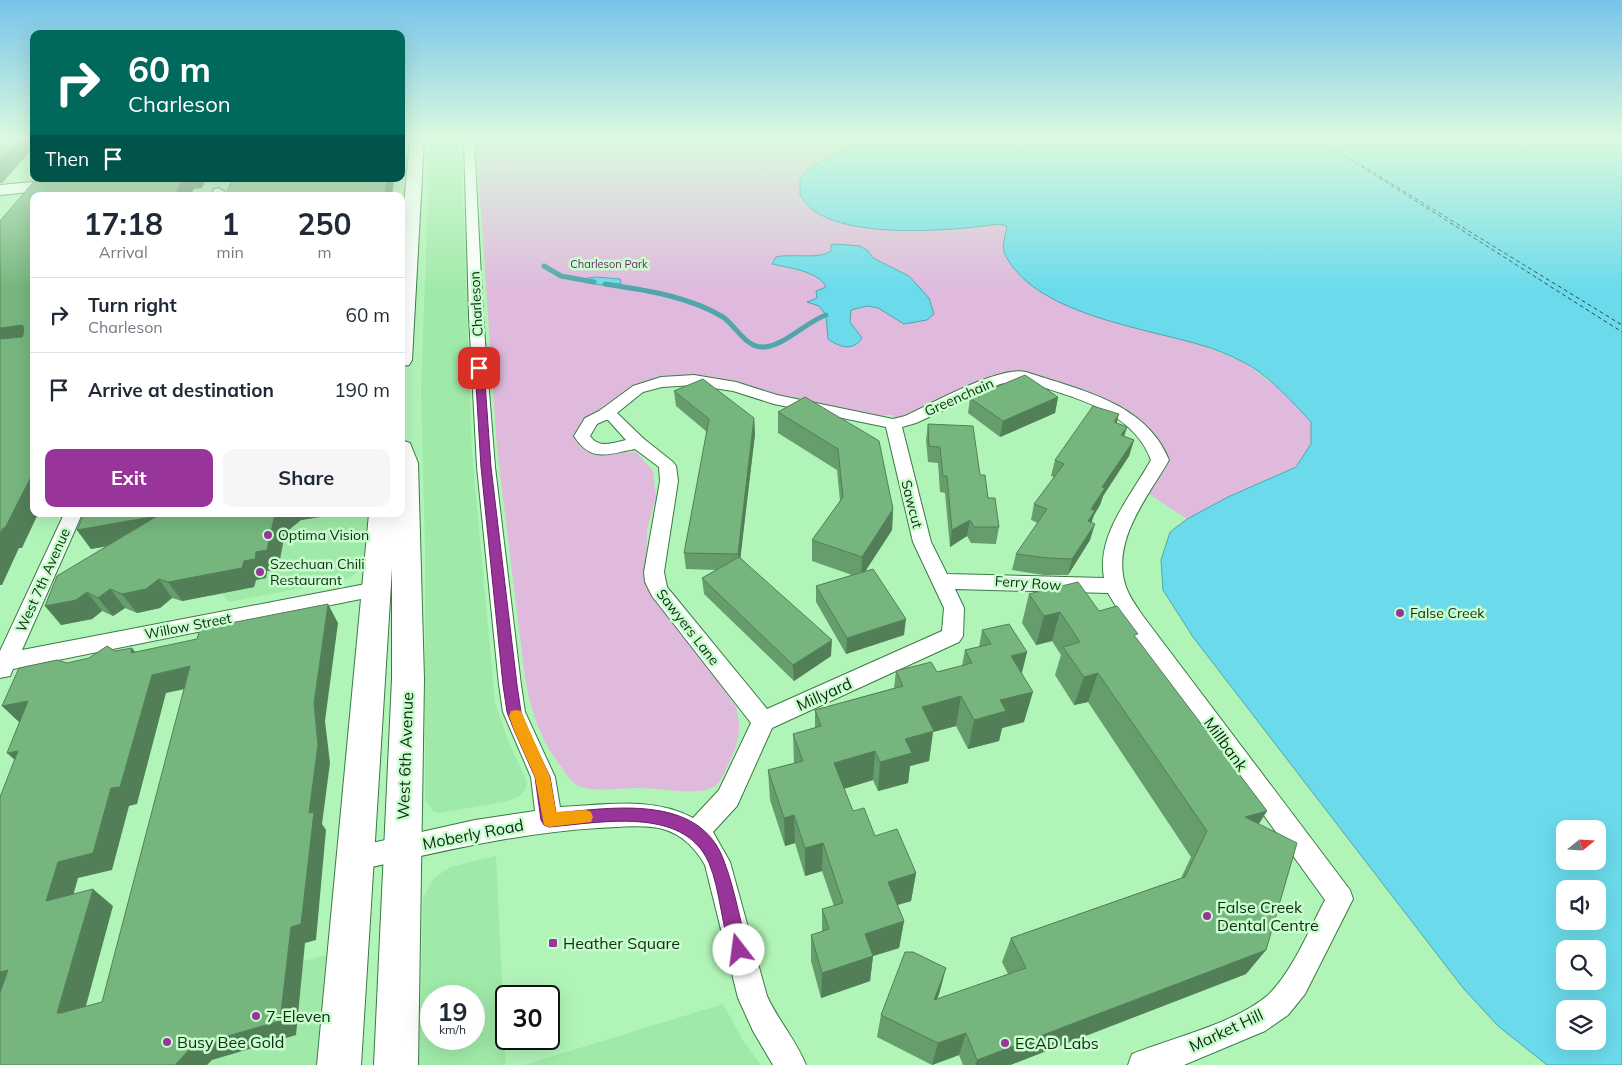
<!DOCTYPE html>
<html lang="en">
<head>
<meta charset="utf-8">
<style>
  :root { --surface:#fff; --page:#f6f6f7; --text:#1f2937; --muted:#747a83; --line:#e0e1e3; --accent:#99359a }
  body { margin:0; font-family:Mulish,sans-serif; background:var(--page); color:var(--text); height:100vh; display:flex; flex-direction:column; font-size:19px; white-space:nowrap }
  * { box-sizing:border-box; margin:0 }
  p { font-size:16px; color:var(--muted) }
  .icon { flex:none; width:28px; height:28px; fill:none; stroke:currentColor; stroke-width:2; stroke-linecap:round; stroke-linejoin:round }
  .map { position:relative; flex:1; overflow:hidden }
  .side { position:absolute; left:30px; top:192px; width:375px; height:325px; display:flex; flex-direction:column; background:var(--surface); border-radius:10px; box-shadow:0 5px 20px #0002 }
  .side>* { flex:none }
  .banner { position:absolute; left:30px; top:30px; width:375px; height:152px; border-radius:10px; box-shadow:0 5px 20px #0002; background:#00695c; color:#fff; overflow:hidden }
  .needle { width:32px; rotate:72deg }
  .controls { position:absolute; left:1556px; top:820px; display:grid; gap:10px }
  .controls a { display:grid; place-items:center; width:50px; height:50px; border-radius:10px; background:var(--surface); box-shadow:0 5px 20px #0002; font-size:25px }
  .speed { position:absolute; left:420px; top:985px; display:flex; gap:10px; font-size:25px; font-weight:700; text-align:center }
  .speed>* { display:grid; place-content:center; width:65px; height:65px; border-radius:50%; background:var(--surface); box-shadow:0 5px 20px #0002; line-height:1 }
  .speed small { font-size:12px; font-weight:400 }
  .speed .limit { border:2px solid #111; border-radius:8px; background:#fff; color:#111 }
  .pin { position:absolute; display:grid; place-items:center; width:42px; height:42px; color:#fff; margin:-21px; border-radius:10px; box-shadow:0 2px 8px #0006 }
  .me { position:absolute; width:55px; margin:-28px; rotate:345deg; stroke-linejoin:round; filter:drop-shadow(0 0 4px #0008) }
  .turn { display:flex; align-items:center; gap:18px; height:105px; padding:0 15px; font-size:22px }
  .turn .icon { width:65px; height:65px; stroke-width:2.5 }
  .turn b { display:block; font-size:35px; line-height:42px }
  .then { display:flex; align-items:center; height:48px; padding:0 15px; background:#0003; gap:10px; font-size:19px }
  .eta { display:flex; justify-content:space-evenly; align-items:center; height:85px; text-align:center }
  .eta b { font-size:30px; font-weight:700; line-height:35px }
  .cta { display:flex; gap:10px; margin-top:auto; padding:10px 15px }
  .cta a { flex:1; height:58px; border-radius:10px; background:var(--accent); color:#fff; font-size:20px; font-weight:700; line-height:58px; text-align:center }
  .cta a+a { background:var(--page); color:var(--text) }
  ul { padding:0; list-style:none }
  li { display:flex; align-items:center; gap:15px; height:75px; padding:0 15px; border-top:1px solid var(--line) }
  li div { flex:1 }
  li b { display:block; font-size:19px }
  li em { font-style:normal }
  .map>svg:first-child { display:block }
  .built { fill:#a0eaa9; fill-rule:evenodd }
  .green { fill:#dfbadd }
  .water { fill:#6bdbeb; stroke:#50a6aa; fill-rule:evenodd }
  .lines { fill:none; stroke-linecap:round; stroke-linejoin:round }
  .stream { stroke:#50a6aa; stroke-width:5 }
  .ferry { stroke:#1e4f56; stroke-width:1; stroke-dasharray:4 3; stroke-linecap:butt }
  .street-casing { stroke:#3a7a45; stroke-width:2 }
  .secondary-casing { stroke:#3a7a45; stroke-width:2 }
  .street { fill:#fff; fill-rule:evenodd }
  .secondary { fill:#fff; fill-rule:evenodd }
  .wall { fill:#659d6c }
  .shaded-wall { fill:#537f58 }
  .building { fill:#76b67e; stroke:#537f58; fill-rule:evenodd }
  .route { fill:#99359a; stroke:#632264 }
  .slow { fill:#f59e0b }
  .poi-dot { fill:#99359a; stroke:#c8fdcd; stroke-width:2 }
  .labels { text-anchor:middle; stroke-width:5; stroke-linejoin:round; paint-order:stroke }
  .far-park-label { font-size:11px; fill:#6f2a70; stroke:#c8fdcd }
  .street-label { font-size:14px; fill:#102b14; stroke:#c8fdcd }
  .poi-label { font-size:14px; fill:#102b14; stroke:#c8fdcd; text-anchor:start }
  .near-street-label { font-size:16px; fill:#102b14; stroke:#c8fdcd }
  .near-poi-label { font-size:16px; fill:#102b14; stroke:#c8fdcd; text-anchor:start }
</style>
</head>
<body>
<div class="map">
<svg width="1622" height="1065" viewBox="0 0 1622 1065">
  <rect width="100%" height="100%" fill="#b1f4b8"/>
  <path class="built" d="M 430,140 L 461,140 L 472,452 L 495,702 L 507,738 L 527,782 L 525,790 L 518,797 L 508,801 L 439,813 L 433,811 L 425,801 L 425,551 L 421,391 Z
    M 233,514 L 368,514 L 364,563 L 358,572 L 347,579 L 337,581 L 229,602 L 222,594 L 212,596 Z
    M 496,856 L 506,1065 L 419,1065 L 423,897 L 434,878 L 450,867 ZM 431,996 L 474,996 L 474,1039 L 431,1039 Z
    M 326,955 L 316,1065 L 90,1065 L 103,1014 Z
    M 723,1004 L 744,1042 L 761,1065 L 524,1065 Z"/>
  <path class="green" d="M 495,140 L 855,140 L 847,148 L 808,169 L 975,228 L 998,224 L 1007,226 L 1202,345 L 1245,363 L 1287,395 L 1311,422 L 1311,444 L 1296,466 L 1228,497 L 1187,519 L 1149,494 L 1168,459 L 1109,402 L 1105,398 L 1021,372 L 999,374 L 896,422 L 893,415 L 885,415 L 878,418 L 751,389 L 653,380 L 620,396 L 604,406 L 587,419 L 578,434 L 581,447 L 596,454 L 636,452 L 653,471 L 656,497 L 647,529 L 646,581 L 736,707 C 741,726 740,740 731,758 C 727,767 723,778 716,785 C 702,798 657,787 637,788 C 623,788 589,793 577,785 C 571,781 566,774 562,768 C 539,738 529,706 524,669 L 497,448 L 479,183 L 477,181 L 479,180 L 476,146 Z"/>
  <path class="water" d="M 855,140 L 1622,140 L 1622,1065 L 1547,1065 L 1498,1026 L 1463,988 L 1193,637 L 1163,590 L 1161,560 L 1170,532 L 1187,519 L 1228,497 L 1296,467 L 1311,444 L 1311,422 C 1294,403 1265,372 1243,362 C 1230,355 1215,349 1201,345 C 1144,328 1030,313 1004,252 C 1002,245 1006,233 1007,226 L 998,224 C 951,231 852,239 813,210 C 808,206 804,200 800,195 L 800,179 L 808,169 L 847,148 ZM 1565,829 L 1598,829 L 1598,861 L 1565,861 ZM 1565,889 L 1598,889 L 1598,921 L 1565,921 ZM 1565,949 L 1598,949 L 1598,981 L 1565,981 ZM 1565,1009 L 1598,1009 L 1598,1041 L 1565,1041 Z
    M 836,244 L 860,246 L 868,251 L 873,258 L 909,276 L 929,298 L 934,314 L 927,320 L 904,324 L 878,308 L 867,306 L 851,310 L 850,322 L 862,338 C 853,352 839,347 828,339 L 826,315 L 819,306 L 807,302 L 817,298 L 816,291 L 826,287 C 818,271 789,268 772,264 L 776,257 C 791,253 819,260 831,251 L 831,245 Z
    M 596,277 L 620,279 L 621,283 L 607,286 L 584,282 L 588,278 Z"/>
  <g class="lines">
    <path class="stream" d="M 544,266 L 561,276 L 594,282
      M 605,284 C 644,290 688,296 723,317 C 737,327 746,349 765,347 C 785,345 806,322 826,315"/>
    <path class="ferry" d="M 1320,140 L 1622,332
      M 1361,165 L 1622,325"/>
    <g class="street-casing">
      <path id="street" d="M 464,140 L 474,140 L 483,316 L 495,467 L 521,685 L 525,712 L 555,777 L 560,807 C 604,805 653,796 693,818 L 719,790 L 751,723 L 652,596 L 645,582 L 644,572 L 660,481 L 659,467 L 635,449 C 608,454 591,463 574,436 L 585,418 L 599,411 L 633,386 L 661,377 L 694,375 L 736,382 L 777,395 L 893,419 L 905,416 C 931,404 1000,365 1026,372 C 1079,390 1146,402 1169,460 C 1148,497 1110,541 1126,587 C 1130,598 1137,607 1143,616 L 1350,890 L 1353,899 L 1305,994 L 1288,1015 L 1265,1031 L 1184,1065 L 1128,1065 L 1132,1054 C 1172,1038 1236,1023 1268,995 C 1292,972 1309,930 1325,900 L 1129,628 L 1108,593 L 955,589 L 964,608 L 963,636 L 959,642 L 772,728 L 737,806 L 713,832 L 730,862 L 767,996 C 778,1020 796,1040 806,1065 L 773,1065 L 753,1031 L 738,998 L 705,865 C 695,848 683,835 663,829 C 645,824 617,827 598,828 C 515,833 435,853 354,871 L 345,868 L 341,859 L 345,850 L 354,847 L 475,820 L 535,811 L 531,777 L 503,712 L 499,685 L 477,467 L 469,316 ZM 1020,380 C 1067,396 1132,408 1151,460 C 1131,496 1096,535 1104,578 L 947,574 L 931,542 L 902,427 L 916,423 L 1000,384 ZM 694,385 L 733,391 L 774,404 L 886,427 L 913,542 L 944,608 L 942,631 L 767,709 L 667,587 L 664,572 L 678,481 L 676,466 L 673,462 L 644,439 L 617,413 L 643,392 L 662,387 ZM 606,420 L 608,420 L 626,440 C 613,443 599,449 590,436 L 597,424 Z
        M 218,188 L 224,191 L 221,196 L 211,196 L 214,189 Z
        M 64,514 L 82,514 L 22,650 L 376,582 L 383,584 L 386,589 L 383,594 L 376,596 L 13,669 L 10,676 L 0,678 L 0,651 Z"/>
    </g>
    <g class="secondary-casing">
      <path id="secondary" d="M 410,140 L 424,140 L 412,360 L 409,365 L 401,366 L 401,235 Z
        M 64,179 L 117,179 L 115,182 L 109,184 L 0,195 L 0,185 Z
        M 401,440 L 410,443 L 418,463 L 424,679 L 418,1065 L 374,1065 L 392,679 L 392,568 L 361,1065 L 317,1065 L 369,514 L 401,514 Z"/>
    </g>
    <use href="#street" class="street"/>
    <use href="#secondary" class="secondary"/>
  </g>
  <path class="wall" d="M 674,391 L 754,418 L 755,434 L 740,557 L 831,656 L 794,681 L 704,594 L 702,578 L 716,570 L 686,569 L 684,553 L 707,432 L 676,406 Z
    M 805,397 L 893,509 L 892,530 L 865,571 L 904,635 L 846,654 L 816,602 L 816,586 L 852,575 L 812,561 L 812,540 L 840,501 L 837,470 L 778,433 L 778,412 Z
    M 1058,397 L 1055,413 L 1000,437 L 968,413 L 970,398 Z
    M 1117,423 L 1127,427 L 1124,436 L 1134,440 L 1129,456 L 1103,496 L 1100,505 L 1094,515 L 1091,522 L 1090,540 L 1068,575 L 1044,575 L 1012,570 L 1016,554 L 1038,523 L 1031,520 L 1034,504 L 1054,477 L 1051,476 L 1055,460 Z
    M 928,424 L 980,475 L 999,527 L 996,544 L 971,543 L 967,536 L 950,547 L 945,493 L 940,492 L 938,463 L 928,462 L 926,440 Z
    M 84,514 L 338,514 L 301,520 L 285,533 L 278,569 L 267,571 L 266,578 L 256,580 L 254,587 L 182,601 L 172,598 L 160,608 L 137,613 L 125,608 L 113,616 L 102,611 L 92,619 L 61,625 L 108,546 L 91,549 L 77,530 Z
    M 1029,594 L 1099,611 L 1136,639 L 1267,811 L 1259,824 L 1266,950 L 1246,974 L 1010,1065 L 963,1065 L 959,1055 L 932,1065 L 877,1037 L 881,1015 L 940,991 L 937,1000 L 1008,974 L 1002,962 L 1011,938 L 1181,878 L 1191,857 L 1088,702 L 1074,705 L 1055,675 L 1061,655 L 1052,641 L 1036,645 L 1022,623 Z
    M 982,630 L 1027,652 L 1022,673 L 1024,722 L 1002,728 L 999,741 L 968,749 L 956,726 L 933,732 L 929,761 L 910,766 L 908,783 L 878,791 L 873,780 L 844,789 L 853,811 L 875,836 L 916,873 L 911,901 L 897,905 L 904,921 L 899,948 L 873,956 L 870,981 L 821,998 L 811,961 L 811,935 L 822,932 L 822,909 L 834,906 L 822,871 L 805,876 L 795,843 L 785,846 L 770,800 L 768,770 L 794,763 L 793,734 L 815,728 L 815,710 L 894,688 L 896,671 L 937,672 L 962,666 L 965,650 L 979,647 Z"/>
  <path class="shaded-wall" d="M 19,140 L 34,140 L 34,147 L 2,183 L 0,183 L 0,159 Z
    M 183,179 L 206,179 L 202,188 L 194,189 L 190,196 L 174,196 Z
    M 387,179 L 394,179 L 392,196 L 385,196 Z
    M 22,325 L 34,343 L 0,348 L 0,328 Z
    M 1058,397 L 1055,413 L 1000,437 L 1003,421 Z
    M 1119,414 L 1115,430 L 1114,422 Z
    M 754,418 L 755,434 L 739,570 L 738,554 Z
    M 1127,427 L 1122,443 L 1121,435 Z
    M 1134,440 L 1129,456 L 1103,496 L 1100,505 L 1094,515 L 1090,527 L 1087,526 L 1091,509 L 1102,487 Z
    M 34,471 L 34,514 L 38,514 L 22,548 L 19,548 L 2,585 L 0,585 L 0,534 Z
    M 893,509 L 892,530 L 861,578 L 862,557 Z
    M 275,514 L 338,514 L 301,520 L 285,533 L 278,569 L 267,571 L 266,578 L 256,580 L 254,587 L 182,601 L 168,582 L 244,561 L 256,552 Z
    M 157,516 L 169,535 L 91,549 L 77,530 Z
    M 970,520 L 967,536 L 950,547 L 952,530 Z
    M 1095,524 L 1090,540 L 1068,575 L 1072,559 Z
    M 159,579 L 172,598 L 160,608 L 137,613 L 122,594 Z
    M 110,589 L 125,608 L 113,616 L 98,598 Z
    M 87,592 L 102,611 L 92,619 L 61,625 L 45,606 Z
    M 328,604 L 338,623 L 325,721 L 330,763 L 322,824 L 326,830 L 316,940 L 305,943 L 296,1035 L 212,1060 L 207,1065 L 175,1065 L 291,927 L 309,813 L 314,703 Z
    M 1060,612 L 1052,641 L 1036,645 L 1044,616 Z
    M 906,619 L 904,635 L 846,654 L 847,638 Z
    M 832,640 L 831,656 L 794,681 L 793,665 Z
    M 132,648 L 147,666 L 131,653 Z
    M 1027,652 L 1019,682 L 1011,656 Z
    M 190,666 L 204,685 L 166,693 L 137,804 L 129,806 L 112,870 L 78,878 L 67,918 L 46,901 L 58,862 L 111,788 L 152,675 Z
    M 1098,673 L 1088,702 L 1074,705 L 1084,677 Z
    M 1033,692 L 1024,722 L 1002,728 L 999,741 L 968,749 L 974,720 L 1000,700 Z
    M 961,696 L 956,726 L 933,732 L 929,761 L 910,766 L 908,783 L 878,791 L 880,762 L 905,739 L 922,707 Z
    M 28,701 L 21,724 L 2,706 Z
    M 18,751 L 27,771 L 7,753 Z
    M 875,751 L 873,780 L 833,792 L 834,763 Z
    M 1267,811 L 1249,838 L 1245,817 Z
    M 794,815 L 795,843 L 785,846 L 784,818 Z
    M 823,843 L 822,871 L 805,876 L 805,848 Z
    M 916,873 L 911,901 L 884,909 L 888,882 Z
    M 93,889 L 113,906 L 80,1028 L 57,1013 Z
    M 904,921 L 899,948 L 873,956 L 870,981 L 821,998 L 822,973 L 865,934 Z
    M 1266,950 L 1246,974 L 1010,1065 L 975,1065 L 977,1060 Z
    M 946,968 L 940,991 L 929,1023 L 934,1000 Z
    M 8,970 L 0,993 L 0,972 Z
    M 966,1033 L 959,1055 L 932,1065 L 938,1043 Z"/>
  <path class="building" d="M 0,140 L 19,140 L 0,159 Z
    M 36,179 L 183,179 L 174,196 L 34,196 L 34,471 L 5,528 L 3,528 L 0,534 L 0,339 L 22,337 L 23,335 L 24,327 L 22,325 L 0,328 L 0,221 Z
    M 236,179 L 387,179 L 385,196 L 225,196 L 232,180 Z
    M 1025,375 L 1058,397 L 1003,421 L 970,398 Z
    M 703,379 L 754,418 L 738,554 L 684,553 L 709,419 L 674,391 Z
    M 805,397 L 876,439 L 879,441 L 893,509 L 862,557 L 812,540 L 843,497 L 838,449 L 778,412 Z
    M 1093,406 L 1119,414 L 1114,422 L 1127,427 L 1121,435 L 1134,440 L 1102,487 L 1105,488 L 1091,509 L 1095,511 L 1088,521 L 1095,524 L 1072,559 L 1048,558 L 1016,554 L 1047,509 L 1034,504 L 1064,464 L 1055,460 Z
    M 928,424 L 973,426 L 980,475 L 985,475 L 988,498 L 995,498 L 999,527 L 974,527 L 970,520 L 952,530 L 947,476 L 943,476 L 940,447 L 929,446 Z
    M 84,514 L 275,514 L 267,550 L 256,552 L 255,559 L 244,561 L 242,568 L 168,582 L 159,579 L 146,589 L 122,594 L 110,589 L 98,598 L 87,592 L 76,600 L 45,606 L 57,576 L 157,516 L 77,530 Z
    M 739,557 L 832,640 L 793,665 L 702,578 Z
    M 873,569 L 906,619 L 847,638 L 816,586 Z
    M 1078,582 L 1099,611 L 1117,606 L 1138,634 L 1134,635 L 1267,811 L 1245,817 L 1297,843 L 1266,950 L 977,1060 L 966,1033 L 938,1043 L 881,1015 L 905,952 L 913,952 L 946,968 L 934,1000 L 1026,968 L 1011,938 L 1185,877 L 1207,831 L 1098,673 L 1084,677 L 1063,647 L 1080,642 L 1060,612 L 1044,616 L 1029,594 Z
    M 328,604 L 314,703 L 318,745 L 309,813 L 314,812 L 301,924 L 291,927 L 280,1021 L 193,1046 L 175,1065 L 0,1065 L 0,993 L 8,970 L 0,972 L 0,797 L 18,751 L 7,753 L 28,701 L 2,706 L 19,668 L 57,660 L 67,663 L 89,658 L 107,646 L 115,651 L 132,648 L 131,653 L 197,639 L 200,629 ZM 190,666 L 102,1002 L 61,1013 L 57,1013 L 93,889 L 46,901 L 58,862 L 93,853 L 111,788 L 120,787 L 152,675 Z
    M 1009,624 L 1027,652 L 1011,656 L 1033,692 L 1000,700 L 1006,711 L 974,720 L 961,696 L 922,707 L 934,731 L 905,739 L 912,753 L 880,762 L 875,751 L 834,763 L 853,811 L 864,808 L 875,836 L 897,829 L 916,873 L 888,882 L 904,921 L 865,934 L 873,956 L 822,973 L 811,935 L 829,929 L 822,909 L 843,903 L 823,843 L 805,848 L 794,815 L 784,818 L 768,770 L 803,761 L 793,734 L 821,726 L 815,710 L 903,686 L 896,671 L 931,662 L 937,672 L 972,663 L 965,650 L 991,644 L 982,630 Z"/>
  <linearGradient id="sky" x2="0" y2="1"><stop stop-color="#76c4e9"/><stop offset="0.48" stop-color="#dcfadf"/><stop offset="1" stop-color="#dcfadf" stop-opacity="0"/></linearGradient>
  <rect width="1622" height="289" fill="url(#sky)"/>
  <path class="route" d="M 479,365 L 484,368 L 491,467 L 517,685 L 521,712 L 528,730 L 550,777 L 556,813 C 612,808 700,793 724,861 C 735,890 740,921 748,950 L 745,956 L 739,959 L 733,956 C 721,927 721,892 709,863 C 684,805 599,823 549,827 L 544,825 L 541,820 L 535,777 L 514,730 L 507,712 L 503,685 L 481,467 L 475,368 Z"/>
  <path class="slow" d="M 516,710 L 521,711 L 550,777 L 556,812 L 586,810 L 591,812 L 593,817 L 591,822 L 549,827 L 544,825 L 535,777 L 514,730 L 509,716 L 511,711 Z"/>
  <g class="poi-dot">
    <circle cx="268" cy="535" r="5"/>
    <circle cx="260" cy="572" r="5"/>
    <circle cx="1400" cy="613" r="5"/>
    <circle cx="1207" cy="916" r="5"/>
    <rect x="548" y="938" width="10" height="10" rx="2.5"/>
    <circle cx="256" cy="1016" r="5"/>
    <circle cx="167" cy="1042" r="5"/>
    <circle cx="1005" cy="1043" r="5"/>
  </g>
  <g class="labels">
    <g class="far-park-label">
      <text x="609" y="268">Charleson Park</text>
    </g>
    <g class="street-label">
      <text transform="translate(476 304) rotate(-93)" y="5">Charleson</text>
      <text transform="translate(959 397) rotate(-24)" y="5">Greenchain</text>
      <text transform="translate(912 504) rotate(76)" y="5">Sawcut</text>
      <text transform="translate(43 580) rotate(-66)" y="5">West 7th Avenue</text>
      <text transform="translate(1028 583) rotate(4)" y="5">Ferry Row</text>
      <text transform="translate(188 626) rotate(-11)" y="5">Willow Street</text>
      <text transform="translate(688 627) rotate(52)" y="5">Sawyers Lane</text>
    </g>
    <g class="poi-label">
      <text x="278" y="540">Optima Vision</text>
      <text x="270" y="569">Szechuan Chili<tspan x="270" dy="16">Restaurant</tspan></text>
      <text x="1410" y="618">False Creek</text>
    </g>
    <g class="near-street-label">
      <text transform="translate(824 694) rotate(-24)" y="6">Millyard</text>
      <text transform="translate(1226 744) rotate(54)" y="6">Millbank</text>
      <text transform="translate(405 756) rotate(-88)" y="6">West 6th Avenue</text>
      <text transform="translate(473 834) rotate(-11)" y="6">Moberly Road</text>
      <text transform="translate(1226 1030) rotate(-25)" y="6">Market Hill</text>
    </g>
    <g class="near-poi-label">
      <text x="1217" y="913">False Creek<tspan x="1217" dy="18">Dental Centre</tspan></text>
      <text x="563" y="949">Heather Square</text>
      <text x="266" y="1022">7-Eleven</text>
      <text x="177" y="1048">Busy Bee Gold</text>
      <text x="1015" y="1049">ECAD Labs</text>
    </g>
  </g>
</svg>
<div class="controls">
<a><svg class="needle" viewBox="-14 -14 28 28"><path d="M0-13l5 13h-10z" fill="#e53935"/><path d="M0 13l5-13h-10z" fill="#747a83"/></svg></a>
<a><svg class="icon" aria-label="sound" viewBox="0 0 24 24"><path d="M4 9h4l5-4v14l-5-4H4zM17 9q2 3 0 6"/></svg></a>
<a><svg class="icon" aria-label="search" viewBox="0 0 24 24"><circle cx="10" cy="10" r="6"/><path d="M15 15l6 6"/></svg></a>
<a><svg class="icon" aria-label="layers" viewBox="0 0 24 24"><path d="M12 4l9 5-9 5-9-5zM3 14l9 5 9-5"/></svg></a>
</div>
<div class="speed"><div>19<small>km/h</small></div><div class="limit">30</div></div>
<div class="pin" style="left:479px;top:368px;background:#d93025"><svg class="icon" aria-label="arrive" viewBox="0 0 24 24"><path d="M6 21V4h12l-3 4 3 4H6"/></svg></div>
<svg class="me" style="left:739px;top:950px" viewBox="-20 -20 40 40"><circle r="19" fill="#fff"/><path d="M0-13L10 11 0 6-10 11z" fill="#99359a"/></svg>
<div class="banner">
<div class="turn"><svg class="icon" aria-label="right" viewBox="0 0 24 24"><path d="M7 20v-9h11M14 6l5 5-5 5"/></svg><div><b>60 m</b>Charleson</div></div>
<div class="then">Then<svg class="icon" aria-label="arrive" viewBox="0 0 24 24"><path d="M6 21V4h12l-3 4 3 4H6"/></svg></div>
</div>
<section class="side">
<div class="eta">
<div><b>17:18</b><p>Arrival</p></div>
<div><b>1</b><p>min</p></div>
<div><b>250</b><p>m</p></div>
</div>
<ul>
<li><svg class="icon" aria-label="right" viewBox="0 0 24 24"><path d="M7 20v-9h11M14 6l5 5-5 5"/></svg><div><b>Turn right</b><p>Charleson</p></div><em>60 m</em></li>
<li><svg class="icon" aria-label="arrive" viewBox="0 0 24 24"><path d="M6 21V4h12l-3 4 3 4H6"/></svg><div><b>Arrive at destination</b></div><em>190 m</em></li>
</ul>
<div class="cta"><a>Exit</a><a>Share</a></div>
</section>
</div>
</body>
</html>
